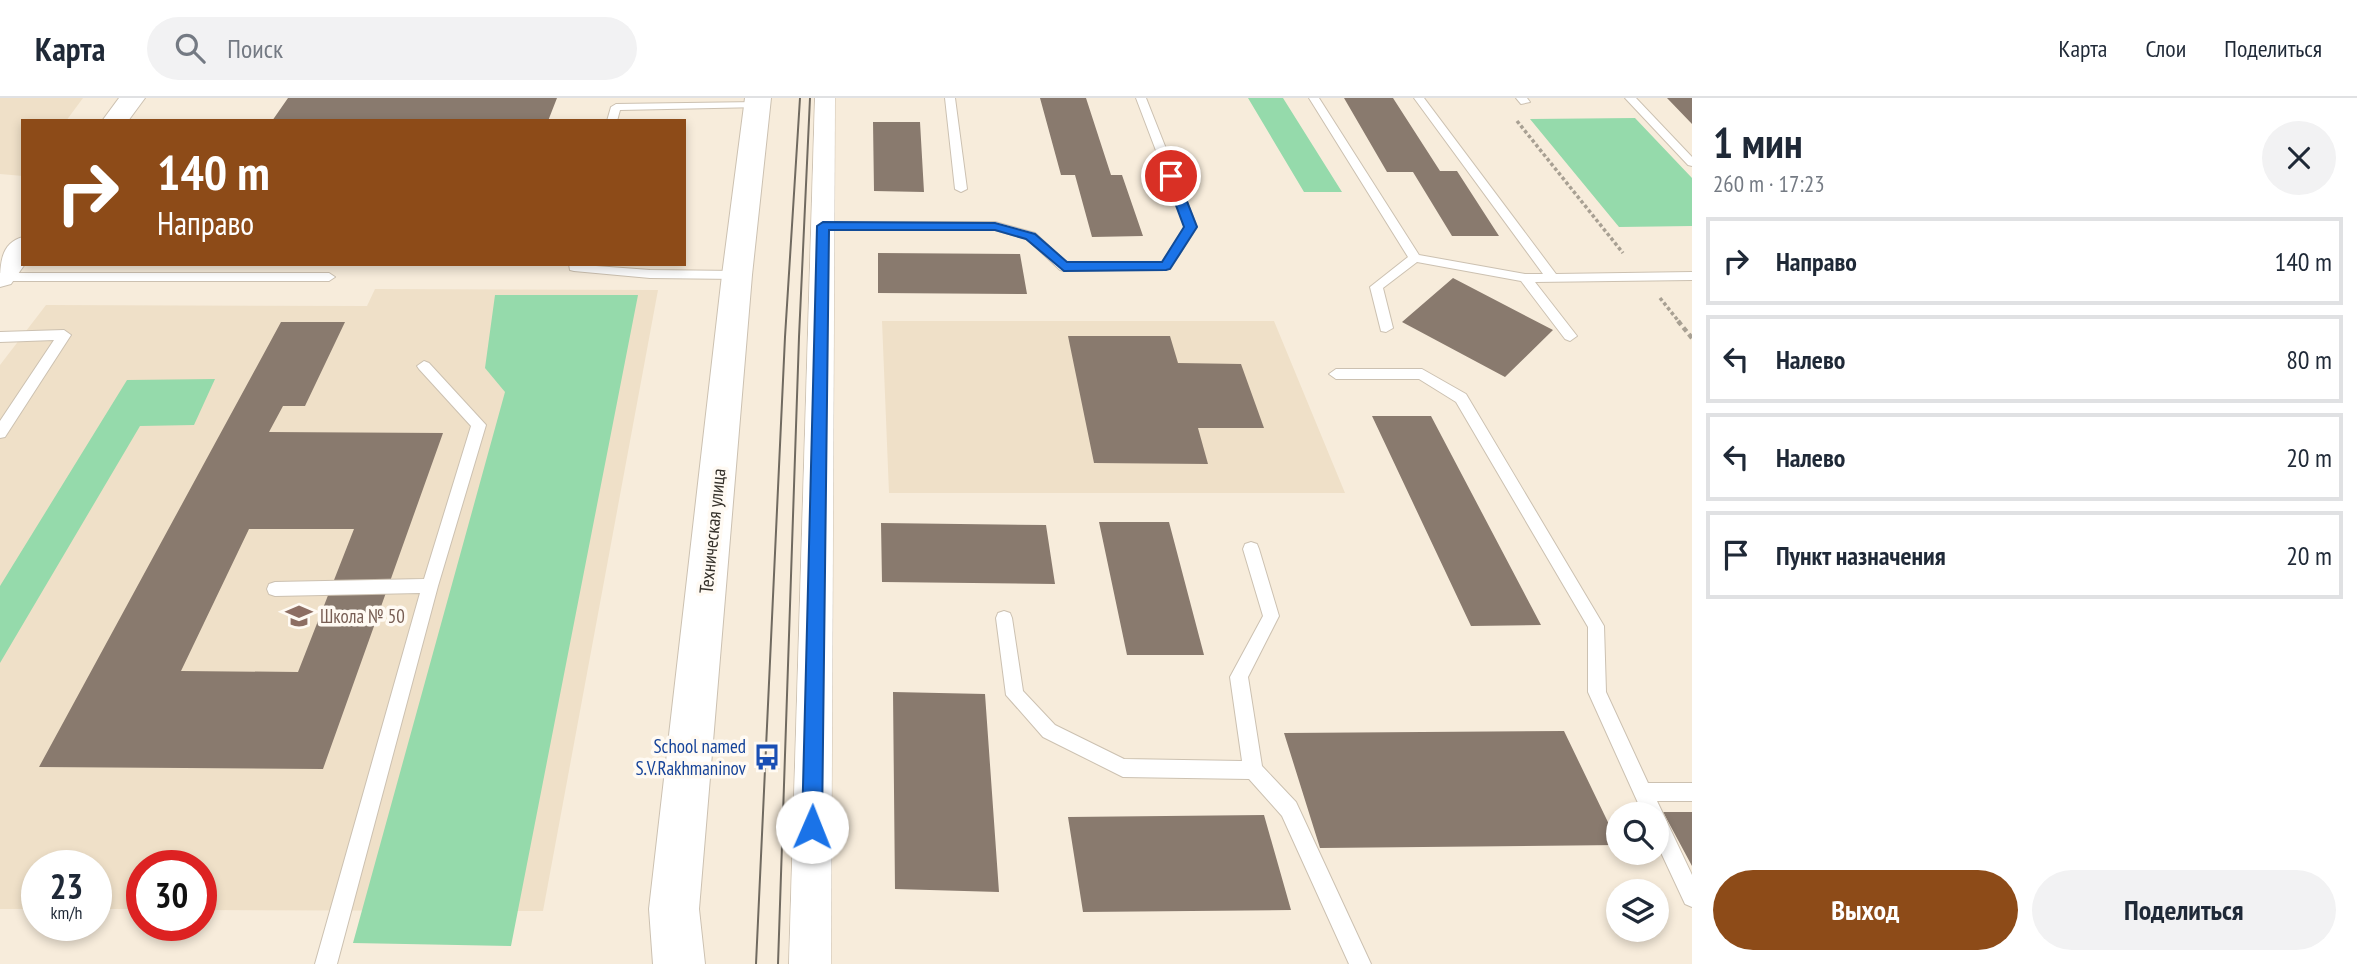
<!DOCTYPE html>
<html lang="ru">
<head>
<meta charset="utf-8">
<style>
  :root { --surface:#fff; --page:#f2f2f3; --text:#1f2937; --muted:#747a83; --line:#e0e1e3; --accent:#8d4b18 }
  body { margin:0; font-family:"PT Sans Narrow",sans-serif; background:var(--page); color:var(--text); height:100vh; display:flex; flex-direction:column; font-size:26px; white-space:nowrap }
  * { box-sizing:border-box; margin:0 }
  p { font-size:23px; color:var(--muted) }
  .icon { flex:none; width:38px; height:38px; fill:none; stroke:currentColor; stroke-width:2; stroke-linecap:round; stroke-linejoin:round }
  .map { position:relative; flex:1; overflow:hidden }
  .details { display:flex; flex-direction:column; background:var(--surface); width:665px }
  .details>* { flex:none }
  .banner { position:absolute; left:21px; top:21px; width:665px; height:147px; border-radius:0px; box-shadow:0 4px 10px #0003; background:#8d4b18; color:#fff; overflow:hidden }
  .buttons { position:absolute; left:1606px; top:704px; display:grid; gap:14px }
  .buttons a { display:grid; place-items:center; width:63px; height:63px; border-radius:50%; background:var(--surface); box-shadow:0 4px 10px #0003; font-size:35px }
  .speed { position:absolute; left:21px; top:752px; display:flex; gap:14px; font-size:35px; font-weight:700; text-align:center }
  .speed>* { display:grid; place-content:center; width:91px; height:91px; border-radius:50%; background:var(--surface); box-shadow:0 4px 10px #0003; line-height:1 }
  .speed small { font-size:18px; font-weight:400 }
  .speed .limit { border:10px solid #d22; background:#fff; color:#111 }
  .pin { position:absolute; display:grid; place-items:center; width:60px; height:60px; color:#fff; margin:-30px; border:4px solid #fff; border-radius:50%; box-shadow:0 2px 7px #0007 }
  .me { position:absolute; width:77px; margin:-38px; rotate:1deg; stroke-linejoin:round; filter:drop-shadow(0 0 5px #0008) }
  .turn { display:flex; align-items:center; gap:24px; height:147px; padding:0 21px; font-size:32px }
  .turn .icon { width:91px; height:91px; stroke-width:2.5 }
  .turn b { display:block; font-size:49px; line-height:60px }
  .round { display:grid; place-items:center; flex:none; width:74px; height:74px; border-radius:37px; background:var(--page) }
  .headline { display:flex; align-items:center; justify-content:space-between; height:119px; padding:0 21px }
  h1 { font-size:42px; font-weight:700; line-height:52px }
  .primary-button { display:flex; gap:14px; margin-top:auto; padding:14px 21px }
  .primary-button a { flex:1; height:80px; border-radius:42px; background:var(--accent); color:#fff; font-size:28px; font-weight:700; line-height:80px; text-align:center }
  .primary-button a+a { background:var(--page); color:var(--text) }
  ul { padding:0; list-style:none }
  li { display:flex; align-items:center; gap:21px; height:88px; margin:0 14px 10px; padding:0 7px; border:4px solid var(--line); border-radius:0px }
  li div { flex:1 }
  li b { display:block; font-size:26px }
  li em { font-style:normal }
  header { display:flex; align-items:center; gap:42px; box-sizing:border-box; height:98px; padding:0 35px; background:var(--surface); border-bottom:2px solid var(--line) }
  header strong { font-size:33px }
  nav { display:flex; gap:38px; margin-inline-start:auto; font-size:24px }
  .search { width:490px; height:63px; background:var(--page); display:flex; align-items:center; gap:18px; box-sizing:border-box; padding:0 24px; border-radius:38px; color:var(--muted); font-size:26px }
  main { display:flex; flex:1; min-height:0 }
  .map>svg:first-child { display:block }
  .built { fill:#efe0c8 }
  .green { fill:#95daab }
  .building { fill:#897a6e; fill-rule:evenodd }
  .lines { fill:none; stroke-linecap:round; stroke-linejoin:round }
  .lane-casing { stroke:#ccc1b1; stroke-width:2 }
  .street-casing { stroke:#ccc1b1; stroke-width:1 }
  .secondary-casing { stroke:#ccc1b1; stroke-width:2 }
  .path-far1 { stroke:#a8a093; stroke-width:3.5; stroke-dasharray:3.5 2.5; stroke-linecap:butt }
  .path { stroke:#a8a093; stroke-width:4.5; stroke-dasharray:5 3.5; stroke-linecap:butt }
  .lane { fill:#fff; fill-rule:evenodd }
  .street { fill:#fff; fill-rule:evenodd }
  .secondary { fill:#fff; fill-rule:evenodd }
  .tram { stroke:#706a60; stroke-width:2 }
  .route { fill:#1a73e8; stroke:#114b97; stroke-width:2 }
  .labels { text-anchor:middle; stroke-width:7; stroke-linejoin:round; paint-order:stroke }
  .street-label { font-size:19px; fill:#35312a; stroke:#fffaf3 }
  .education-label { font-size:19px; fill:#785e54; stroke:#fffaf3; text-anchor:start }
  .transit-label { font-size:19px; fill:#164399; stroke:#fffaf3; text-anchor:end }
</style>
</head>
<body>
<header>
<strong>Карта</strong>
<div class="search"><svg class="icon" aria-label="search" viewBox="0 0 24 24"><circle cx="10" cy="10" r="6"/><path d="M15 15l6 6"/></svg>Поиск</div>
<nav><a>Карта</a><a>Слои</a><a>Поделиться</a></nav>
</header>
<main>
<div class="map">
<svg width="1692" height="866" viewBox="0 0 1692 866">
  <rect width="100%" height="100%" fill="#f7ecdb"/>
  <path class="built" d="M 0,0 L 83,0 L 66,23 L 23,23 L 23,78 L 0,76 Z
    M 375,191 L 658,192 L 543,813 L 201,812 L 201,768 L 142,768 L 142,811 L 96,811 L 96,768 L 37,768 L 37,811 L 0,811 L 0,267 L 46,207 L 367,208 Z
    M 882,223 L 1274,223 L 1345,395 L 889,395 Z"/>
  <path class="green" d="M 1248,0 L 1283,0 L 1342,94 L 1304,94 Z
    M 1635,20 L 1692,80 L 1692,128 L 1619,129 L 1530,21 Z
    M 495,197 L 638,197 L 511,848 L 353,845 L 505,294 L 485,270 Z
    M 215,281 L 194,327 L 140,328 L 0,565 L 0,488 L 127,282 Z"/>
  <path class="building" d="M 288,0 L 557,0 L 548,23 L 272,23 Z
    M 1040,0 L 1086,0 L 1111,77 L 1122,77 L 1143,138 L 1092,139 L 1075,77 L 1061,77 Z
    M 1344,0 L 1393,0 L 1440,73 L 1457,73 L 1499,138 L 1452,138 L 1413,74 L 1387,74 Z
    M 1667,0 L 1692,0 L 1692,26 Z
    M 873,24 L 920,24 L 924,94 L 874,93 Z
    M 878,155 L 1020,156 L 1027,196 L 878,195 Z
    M 1453,180 L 1553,232 L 1505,279 L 1402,224 Z
    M 281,224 L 345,224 L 305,308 L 283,308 L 269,334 L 443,335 L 323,671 L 39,669 ZM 249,431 L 354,431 L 298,574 L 181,573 Z
    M 1068,238 L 1170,238 L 1178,265 L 1241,266 L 1264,330 L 1198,330 L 1208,366 L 1094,365 Z
    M 1372,318 L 1431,318 L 1541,527 L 1471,528 Z
    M 1099,424 L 1169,424 L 1204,557 L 1127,557 Z
    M 881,425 L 1046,427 L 1055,486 L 882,484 Z
    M 893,594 L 985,596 L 999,794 L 895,791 Z
    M 1564,633 L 1619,747 L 1320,750 L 1284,635 Z
    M 1663,714 L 1692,714 L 1692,768 Z
    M 1264,717 L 1291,812 L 1083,814 L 1068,719 Z"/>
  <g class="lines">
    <g class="lane-casing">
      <path id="lane" d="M 945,0 L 955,0 L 967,91 L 961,94 L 955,91 Z
        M 1136,0 L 1146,0 L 1197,129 L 1170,171 L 1064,173 L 1060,172 L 1027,141 L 995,132 L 823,132 L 817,128 L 823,124 L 995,124 L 1035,135 L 1067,165 L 1162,164 L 1185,129 Z
        M 1309,0 L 1319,0 L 1419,157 L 1525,176 L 1543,176 L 1414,0 L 1424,0 L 1556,176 L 1692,174 L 1692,182 L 1535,184 L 1577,238 L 1570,243 L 1565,241 L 1521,183 L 1417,164 L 1383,190 L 1393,230 L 1386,234 L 1381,233 L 1370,189 L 1408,159 Z
        M 1516,0 L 1527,0 L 1530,4 L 1521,6 Z
        M 1625,0 L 1636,0 L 1692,59 L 1692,68 L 1688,67 Z
        M 757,4 L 762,7 L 761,9 L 620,12 L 617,23 L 607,23 L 611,9 L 616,6 Z
        M 569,166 L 650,172 L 737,173 L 743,177 L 737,181 L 650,180 L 574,173 L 570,172 Z
        M 0,175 L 329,175 L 335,179 L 329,183 L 0,183 Z
        M 64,232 L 71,237 L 5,339 L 0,340 L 0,323 L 54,242 L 0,244 L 0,234 Z
        M 424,263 L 429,265 L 486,327 L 438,488 L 337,866 L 315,866 L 420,495 L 275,498 L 269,496 L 267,491 L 269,486 L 275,484 L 424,481 L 471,328 L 419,271 L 417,268 Z
        M 1336,271 L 1422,271 L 1466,296 L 1604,528 L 1606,594 L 1648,685 L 1692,685 L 1692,703 L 1657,703 L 1692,777 L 1692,809 L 1685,806 L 1657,746 L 1657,716 L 1643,716 L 1588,594 L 1588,529 L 1456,304 L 1419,281 L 1336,281 L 1329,276 Z
        M 1251,444 L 1257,446 L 1259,451 L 1279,518 L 1248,579 L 1262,668 L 1296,704 L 1371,866 L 1349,866 L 1282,718 L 1249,681 L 1123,679 L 1043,639 L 1006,597 L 996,520 L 998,515 L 1004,513 L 1010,515 L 1012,520 L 1023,593 L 1055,627 L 1124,661 L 1242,663 L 1230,579 L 1263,518 L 1243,451 L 1245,446 Z"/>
    </g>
    <g class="street-casing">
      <path id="street" d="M 815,0 L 835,0 L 831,866 L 789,866 Z"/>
    </g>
    <g class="secondary-casing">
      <path id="secondary" d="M 119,0 L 145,0 L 128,23 L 102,23 Z
        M 745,0 L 771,0 L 752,177 L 699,811 L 705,866 L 653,866 L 649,811 L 722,177 Z
        M 23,139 L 23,166 L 25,166 L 11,186 L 0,189 C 0,167 0,145 23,139 Z"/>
    </g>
    <path class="path-far1" d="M 1517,23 L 1623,155
      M 1660,200 L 1680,225"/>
    <path class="path" d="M 1678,223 L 1692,240"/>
    <use href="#lane" class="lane"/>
    <use href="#street" class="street"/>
    <use href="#secondary" class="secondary"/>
    <path class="tram" d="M 756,866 L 785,239 L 800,0
      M 778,866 L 799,239 L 810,0"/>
  </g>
  <path class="route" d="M 1171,74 L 1177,78 L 1197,129 L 1170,171 L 1166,172 L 1064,173 L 1026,141 L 995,132 L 829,132 L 822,729 L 819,736 L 812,739 L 805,736 L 802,729 L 817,128 L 823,124 L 995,125 L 1035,136 L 1067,164 L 1162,164 L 1184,129 L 1165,78 Z"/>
  <defs>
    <g id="school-bare" transform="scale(2.1)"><path d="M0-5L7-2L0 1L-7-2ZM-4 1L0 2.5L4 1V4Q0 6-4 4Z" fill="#8d6e63" stroke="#fffaf3" stroke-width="2.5" paint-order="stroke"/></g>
    <g id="bus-bare" transform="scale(2.1)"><path d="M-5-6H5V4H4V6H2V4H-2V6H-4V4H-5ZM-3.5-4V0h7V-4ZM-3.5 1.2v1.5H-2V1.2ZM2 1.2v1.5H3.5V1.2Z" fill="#1a4fb4" stroke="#fffaf3" stroke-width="2.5" paint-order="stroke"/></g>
  </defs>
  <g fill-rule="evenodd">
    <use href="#school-bare" x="299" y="518"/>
    <use href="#bus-bare" x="767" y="659"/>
  </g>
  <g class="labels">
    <g class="street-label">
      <text transform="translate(712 433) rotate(-84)" y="7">Техническая улица</text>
    </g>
    <g class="education-label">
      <text x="320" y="525">Школа № 50</text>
    </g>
    <g class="transit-label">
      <text x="746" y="655">School named<tspan x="746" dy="22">S.V.Rakhmaninov</tspan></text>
    </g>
  </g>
</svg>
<div class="buttons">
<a><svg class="icon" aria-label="search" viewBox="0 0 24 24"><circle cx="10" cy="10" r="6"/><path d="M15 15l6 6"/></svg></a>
<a><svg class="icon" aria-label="layers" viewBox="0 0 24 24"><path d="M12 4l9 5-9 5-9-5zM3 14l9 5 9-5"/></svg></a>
</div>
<div class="speed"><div>23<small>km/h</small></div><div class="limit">30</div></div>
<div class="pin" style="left:1171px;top:78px;background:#d93025"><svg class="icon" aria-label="arrive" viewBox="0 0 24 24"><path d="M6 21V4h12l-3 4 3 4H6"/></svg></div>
<svg class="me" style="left:812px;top:729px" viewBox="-20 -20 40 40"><circle r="19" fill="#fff"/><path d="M0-13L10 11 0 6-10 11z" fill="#1a73e8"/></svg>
<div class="banner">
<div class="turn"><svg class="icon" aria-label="right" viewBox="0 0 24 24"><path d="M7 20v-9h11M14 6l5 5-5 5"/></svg><div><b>140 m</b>Направо</div></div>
</div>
</div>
<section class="details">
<div class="headline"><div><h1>1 мин</h1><p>260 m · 17:23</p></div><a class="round"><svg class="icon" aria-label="close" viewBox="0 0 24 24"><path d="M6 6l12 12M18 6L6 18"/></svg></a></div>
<ul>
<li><svg class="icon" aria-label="right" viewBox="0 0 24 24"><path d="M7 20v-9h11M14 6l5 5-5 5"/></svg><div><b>Направо</b></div><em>140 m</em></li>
<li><svg class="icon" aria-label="left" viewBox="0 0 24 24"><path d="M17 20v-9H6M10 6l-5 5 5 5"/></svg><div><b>Налево</b></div><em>80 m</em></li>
<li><svg class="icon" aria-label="left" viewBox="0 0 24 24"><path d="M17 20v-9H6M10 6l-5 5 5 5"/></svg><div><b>Налево</b></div><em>20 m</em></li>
<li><svg class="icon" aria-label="arrive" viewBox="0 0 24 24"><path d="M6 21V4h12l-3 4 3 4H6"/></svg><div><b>Пункт назначения</b></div><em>20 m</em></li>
</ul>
<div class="primary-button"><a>Выход</a><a>Поделиться</a></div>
</section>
</main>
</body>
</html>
